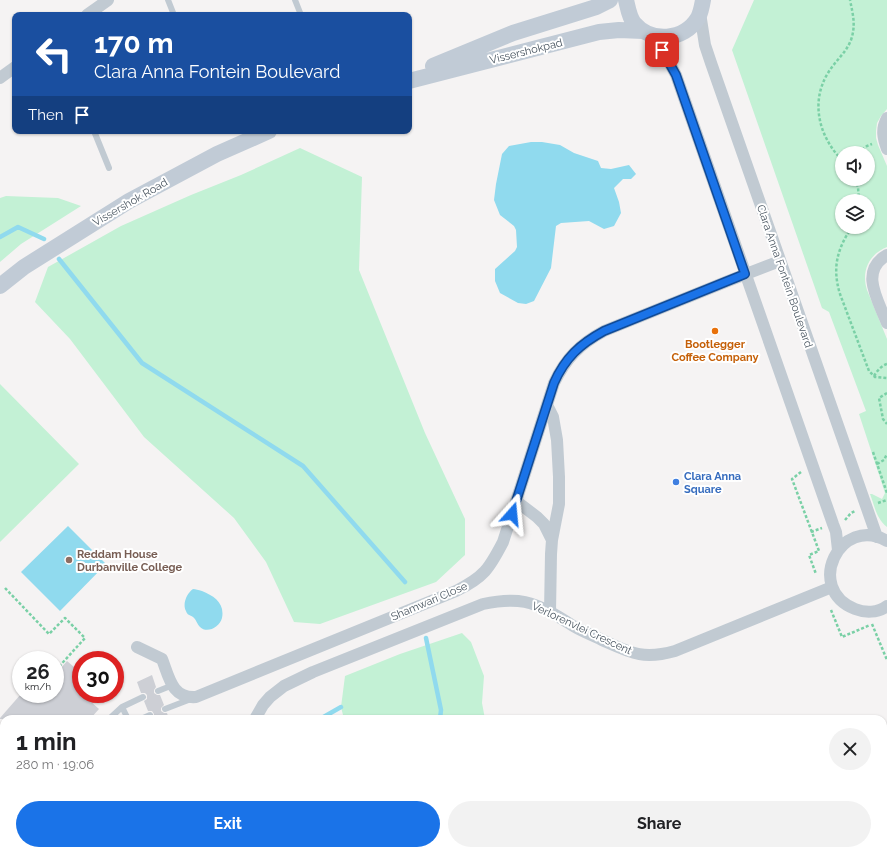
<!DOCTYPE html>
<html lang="en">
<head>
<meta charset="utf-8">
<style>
  :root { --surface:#fff; --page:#f2f2f2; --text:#202124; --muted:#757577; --accent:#1a73e8 }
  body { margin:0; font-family:Raleway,sans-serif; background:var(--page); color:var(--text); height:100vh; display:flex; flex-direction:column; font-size:15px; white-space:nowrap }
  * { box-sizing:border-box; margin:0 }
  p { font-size:13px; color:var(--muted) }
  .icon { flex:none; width:22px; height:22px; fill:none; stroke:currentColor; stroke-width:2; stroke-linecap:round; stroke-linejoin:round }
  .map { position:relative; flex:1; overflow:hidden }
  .sheet { position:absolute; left:0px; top:715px; width:887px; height:140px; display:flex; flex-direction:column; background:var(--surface); border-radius:12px 12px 0 0; box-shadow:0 1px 3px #0004 }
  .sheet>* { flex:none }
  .top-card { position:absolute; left:12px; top:12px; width:400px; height:122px; border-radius:8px; box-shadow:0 1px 3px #0004; background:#1a4fa0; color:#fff; overflow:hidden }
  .buttons { position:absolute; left:835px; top:146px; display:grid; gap:8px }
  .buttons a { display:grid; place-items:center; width:40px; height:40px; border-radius:50%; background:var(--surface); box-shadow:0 1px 3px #0004; font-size:20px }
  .speed { position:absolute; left:12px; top:651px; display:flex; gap:8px; font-size:20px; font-weight:700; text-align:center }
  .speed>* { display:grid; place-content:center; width:52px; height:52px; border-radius:50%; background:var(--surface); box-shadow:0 1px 3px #0004; line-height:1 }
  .speed small { font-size:10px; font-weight:400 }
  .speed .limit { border:6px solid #d22; background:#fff; color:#111 }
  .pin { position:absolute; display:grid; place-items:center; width:34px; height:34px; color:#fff; margin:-17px; border-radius:8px; box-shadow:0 2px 6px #0006 }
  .me { position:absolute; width:44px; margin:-22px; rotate:18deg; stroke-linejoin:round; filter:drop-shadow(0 0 3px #0008) }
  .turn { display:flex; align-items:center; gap:14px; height:84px; padding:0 16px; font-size:18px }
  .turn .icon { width:52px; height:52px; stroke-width:2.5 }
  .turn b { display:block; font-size:28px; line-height:34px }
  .then { display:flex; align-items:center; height:38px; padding:0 16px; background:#0003; gap:8px; font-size:15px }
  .round { display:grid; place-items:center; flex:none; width:42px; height:42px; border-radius:21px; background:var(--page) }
  .summary { display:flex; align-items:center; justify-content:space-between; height:68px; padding:0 16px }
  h1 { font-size:24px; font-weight:700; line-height:30px }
  .primary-button { display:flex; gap:8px; margin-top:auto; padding:8px 16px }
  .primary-button a { flex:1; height:46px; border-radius:24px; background:var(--accent); color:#fff; font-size:16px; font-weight:700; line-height:46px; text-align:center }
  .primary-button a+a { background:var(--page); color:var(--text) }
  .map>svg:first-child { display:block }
  .green { fill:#c3f1d5; fill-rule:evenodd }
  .water { fill:#90daee }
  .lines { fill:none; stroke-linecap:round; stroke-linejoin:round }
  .stream { stroke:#90daee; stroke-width:4.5 }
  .building { fill:#cdcfd5 }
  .path { stroke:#7ad0a6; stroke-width:2.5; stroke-dasharray:3 2; stroke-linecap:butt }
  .lane { stroke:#c1cad2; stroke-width:6 }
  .street { stroke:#c1cad2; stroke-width:12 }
  .secondary { stroke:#c1cbd6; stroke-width:16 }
  .route-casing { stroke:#114b97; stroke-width:10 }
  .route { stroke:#1a73e8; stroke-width:7 }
  .food-dot { fill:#e8710a; stroke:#fff; stroke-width:1.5 }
  .shop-dot { fill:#3f7fe0; stroke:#fff; stroke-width:1.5 }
  .education-dot { fill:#8d6e63; stroke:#fff; stroke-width:1.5 }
  .labels { text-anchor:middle; stroke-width:4; stroke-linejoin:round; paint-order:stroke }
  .street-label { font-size:11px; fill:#4a5661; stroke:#fff }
  .food-label { font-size:11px; font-weight:bold; fill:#c56008; stroke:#fff }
  .shop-label { font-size:11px; font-weight:bold; fill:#366cbe; stroke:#fff; text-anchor:start }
  .education-label { font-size:11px; font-weight:bold; fill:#785e54; stroke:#fff; text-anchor:start }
</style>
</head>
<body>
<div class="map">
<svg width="887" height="855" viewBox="0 0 887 855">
  <rect width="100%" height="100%" fill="#f5f3f3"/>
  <path class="green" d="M 754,0 L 887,0 L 887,109 L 881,116 L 877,123 L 876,131 L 876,138 L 878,145 L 887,166 L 887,247 C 869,254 861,271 867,290 L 887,339 L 887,527 C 876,518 875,507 870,494 L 872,494 L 882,499 L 885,493 L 859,414 L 866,411 L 829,312 L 822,308 L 732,50 ZM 842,153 L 868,153 L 868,179 L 842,179 ZM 842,201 L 868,201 L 868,227 L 842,227 Z
    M 300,148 L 362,177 L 359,270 L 425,433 L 465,519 L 465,555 L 436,582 L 320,624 L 294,622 L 266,562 L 234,518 L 144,437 L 70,339 L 35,302 L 48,267 L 121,226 L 191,195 L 241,175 Z
    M 6,196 L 58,198 L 81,206 L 21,244 L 0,262 L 0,198 Z
    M 0,384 L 79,464 L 0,542 Z
    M 462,633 L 471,642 L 484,676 L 482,703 L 485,719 L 344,719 L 341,707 L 345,676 L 400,654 Z
    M 382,851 L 496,851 L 497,855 L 382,855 Z"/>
  <path class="water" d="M 531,142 L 542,142 L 560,145 L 574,153 L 598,161 L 601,168 L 611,169 L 629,165 L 636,174 L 631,179 L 623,179 L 614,188 L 619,202 L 621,213 L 614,226 L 604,229 L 589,221 L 561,223 L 556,226 L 551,268 L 534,301 L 526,304 L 518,303 L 500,293 L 495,281 L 495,269 L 515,251 L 517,247 L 516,230 L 514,226 L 500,215 L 494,200 L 496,184 L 502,154 L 509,146 Z
    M 68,526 L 106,564 L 60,611 L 21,572 Z
    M 193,589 C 196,589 198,590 202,591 C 214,596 225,603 222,618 C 220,627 207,634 200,627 C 197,624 196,619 193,617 C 190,615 187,615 186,611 C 182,604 187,593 193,589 Z
    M 293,851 L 327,851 L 328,855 L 298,855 Z"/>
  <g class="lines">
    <path class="stream" d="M 0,237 L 18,227 L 44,239
      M 59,259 L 142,363 L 303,466 L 405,582
      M 426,638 L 441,710 L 440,719
      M 320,719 L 341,707
      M 451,851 L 452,855"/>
  </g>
  <path class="building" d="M 67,661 L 81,673 L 81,694 L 96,694 L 90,701 L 99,709 L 90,719 L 0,719 L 0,718 L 21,694 L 55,694 L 55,675 Z
    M 152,675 L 156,687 L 154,690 L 154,693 L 157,695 L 160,695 L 164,705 L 161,708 L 161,711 L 164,713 L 167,713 L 169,719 L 152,719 L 154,717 L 154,714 L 152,711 L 148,711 L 144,701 L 147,699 L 147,695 L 145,693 L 141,693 L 137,682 Z"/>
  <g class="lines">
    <path class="path" d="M 858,153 L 867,146 L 872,144
      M 842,160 C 819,137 810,102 828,73 C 835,61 846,53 851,40 C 856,25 853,15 850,0
      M 855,179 L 858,187 L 859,201
      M 852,227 C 837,249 832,268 840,294 L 869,371 L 875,377 L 887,378
      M 874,376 C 877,371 881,366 887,364
      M 887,393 L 879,398 L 883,419 L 887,424
      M 873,452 L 887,493
      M 877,464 L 884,460 L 887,454
      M 801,472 L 792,479 L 819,551 L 809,555 L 816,574
      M 878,503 L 887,500
      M 845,520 L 851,513 L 855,511
      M 811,532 L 822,528
      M 5,588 L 49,634 L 65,618 L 85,638 L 55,671
      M 831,610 L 842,637 L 870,625
      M 872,624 L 887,660"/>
    <path class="lane" d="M 168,0 L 174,15
      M 295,0 L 301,15
      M 94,131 L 109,168
      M 158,691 L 173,685
      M 122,707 L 128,719
      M 165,709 L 191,699
      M 109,719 L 122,707 L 143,697
      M 141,719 L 150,715"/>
    <path class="street" d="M 700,13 L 705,45 L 711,63 L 877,537
      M 87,15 L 108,0
      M 655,36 L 676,75 L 833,524 L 836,532 L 838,550
      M 0,78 L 15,67
      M 887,118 C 881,129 883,138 887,149
      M 887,255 C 859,271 878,300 887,323
      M 547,405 L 553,417 L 557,440 L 559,477 L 559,504 L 552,540
      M 516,501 L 537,517 L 544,524 L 552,540 L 551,554 L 550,612
      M 887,541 C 840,514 804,589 855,609 C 865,613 878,613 887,606
      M 137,647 L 162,659 C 169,677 172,699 196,697 L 456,591 C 484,577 489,569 503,542 L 554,383 C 566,358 580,344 604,331 L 728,281 L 780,261
      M 255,719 L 263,705 L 270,697 L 284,686 L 313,672 L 483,604 C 497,601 511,599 525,602 C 543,606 559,617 575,627 C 583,632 593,635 602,640 C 631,653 643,660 675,651 L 832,587
      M 883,794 L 887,792
      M 757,851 L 759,855
      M 193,855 L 196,851
      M 733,855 L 742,851"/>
    <path class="secondary" d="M 626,0 C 628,8 629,17 634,23 C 651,43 684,41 698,18 C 701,12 702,6 703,0
      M 433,66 L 513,33 L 596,7 L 610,0
      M 409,81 L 599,32 L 619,30 L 643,31
      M 0,286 L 24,267 L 129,201 L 217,154 L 269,131"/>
  </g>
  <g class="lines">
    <g class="route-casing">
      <path id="route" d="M 512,514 L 554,383 C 565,358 580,344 604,331 L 745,274 L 676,75 L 662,50"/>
    </g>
    <use href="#route" class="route"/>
  </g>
  <circle class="food-dot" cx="715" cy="331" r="4"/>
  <circle class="shop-dot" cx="676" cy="482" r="4"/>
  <circle class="education-dot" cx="69" cy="560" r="4"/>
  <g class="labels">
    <g class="street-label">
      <text transform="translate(526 51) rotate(-14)" y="4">Vissershokpad</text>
      <text transform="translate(130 202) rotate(-30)" y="4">Vissershok Road</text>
      <text transform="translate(785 276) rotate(71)" y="4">Clara Anna Fontein Boulevard</text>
      <text transform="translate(429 601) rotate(-23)" y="4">Shamwari Close</text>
      <text transform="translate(582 628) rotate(25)" y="4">Verlorenvlei Crescent</text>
    </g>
    <g class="food-label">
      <text x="715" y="348">Bootlegger<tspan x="715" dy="13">Coffee Company</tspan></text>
    </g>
    <g class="shop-label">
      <text x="684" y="480">Clara Anna<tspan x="684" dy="13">Square</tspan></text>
    </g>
    <g class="education-label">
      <text x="77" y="558">Reddam House<tspan x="77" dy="13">Durbanville College</tspan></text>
    </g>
  </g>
</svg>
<div class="buttons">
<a><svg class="icon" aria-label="sound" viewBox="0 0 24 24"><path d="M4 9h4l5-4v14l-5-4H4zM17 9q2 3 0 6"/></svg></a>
<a><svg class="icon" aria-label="layers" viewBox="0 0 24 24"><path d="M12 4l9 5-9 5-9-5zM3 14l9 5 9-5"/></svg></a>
</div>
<div class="speed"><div>26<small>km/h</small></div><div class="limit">30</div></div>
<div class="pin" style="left:662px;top:50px;background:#d93025"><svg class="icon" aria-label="arrive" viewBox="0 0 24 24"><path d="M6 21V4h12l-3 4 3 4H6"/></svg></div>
<svg class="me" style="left:512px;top:514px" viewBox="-20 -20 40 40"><path d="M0-17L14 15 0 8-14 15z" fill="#1a73e8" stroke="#fff" stroke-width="4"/></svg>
<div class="top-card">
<div class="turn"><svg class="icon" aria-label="left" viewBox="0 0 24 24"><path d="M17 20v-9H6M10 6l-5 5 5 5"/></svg><div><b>170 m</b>Clara Anna Fontein Boulevard</div></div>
<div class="then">Then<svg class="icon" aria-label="arrive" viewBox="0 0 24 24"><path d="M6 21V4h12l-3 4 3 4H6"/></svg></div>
</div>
<section class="sheet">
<div class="summary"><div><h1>1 min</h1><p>280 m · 19:06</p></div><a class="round"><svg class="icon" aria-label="close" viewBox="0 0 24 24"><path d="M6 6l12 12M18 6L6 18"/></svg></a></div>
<div class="primary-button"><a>Exit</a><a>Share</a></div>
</section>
</div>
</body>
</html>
